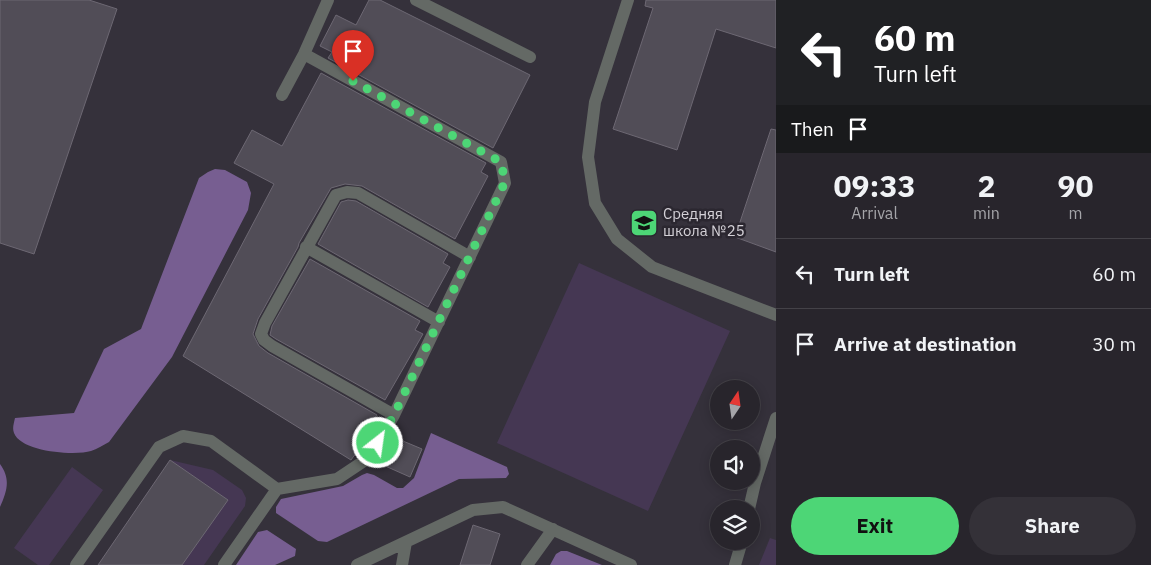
<!DOCTYPE html>
<html lang="en">
<head>
<meta charset="utf-8">
<style>
  :root { --surface:#28252c; --page:#343138; --text:#f1f3f6; --muted:#a5a5a9; --line:#444248; --accent:#4dd676 }
  body { margin:0; font-family:"IBM Plex Sans",sans-serif; background:var(--page); color:var(--text); height:100vh; display:flex; flex-direction:column; font-size:19px; white-space:nowrap }
  * { box-sizing:border-box; margin:0 }
  p { font-size:16px; color:var(--muted) }
  .icon { flex:none; width:28px; height:28px; fill:none; stroke:currentColor; stroke-width:2; stroke-linecap:round; stroke-linejoin:round }
  .map { position:relative; flex:1; overflow:hidden }
  .panel { display:flex; flex-direction:column; background:var(--surface); width:375px }
  .panel>* { flex:none }
  .hud { background:#202124; color:#fff; overflow:hidden }
  .needle { width:32px; rotate:13deg }
  .controls { position:absolute; left:710px; top:380px; display:grid; gap:10px }
  .controls a { display:grid; place-items:center; width:50px; height:50px; border-radius:50%; background:var(--surface); box-shadow:0 2px 12px #0003,0 0 0 1px var(--line); font-size:25px }
  .pin { position:absolute; display:grid; place-items:center; width:42px; height:42px; color:#fff; margin:-51px -21px; border-radius:50% 50% 50% 0; rotate:-45deg; box-shadow:0 0 5px #0007 }
  .pin .icon { rotate:45deg }
  .me { position:absolute; width:55px; margin:-28px; rotate:30deg; stroke-linejoin:round; filter:drop-shadow(0 0 4px #0008) }
  .turn { display:flex; align-items:center; gap:18px; height:105px; padding:0 15px; font-size:22px }
  .turn .icon { width:65px; height:65px; stroke-width:2.5 }
  .turn b { display:block; font-size:35px; line-height:42px }
  .then { display:flex; align-items:center; height:48px; padding:0 15px; background:#0003; gap:10px; font-size:19px }
  .eta { display:flex; justify-content:space-evenly; align-items:center; height:85px; text-align:center }
  .eta b { font-size:30px; font-weight:800; line-height:35px }
  .primary-button { display:flex; gap:10px; margin-top:auto; padding:10px 15px }
  .primary-button a { flex:1; height:58px; border-radius:30px; background:var(--accent); color:#111; font-size:20px; font-weight:800; line-height:58px; text-align:center }
  .primary-button a+a { background:var(--page); color:var(--text) }
  ul { padding:0; list-style:none }
  li { display:flex; align-items:center; gap:15px; height:70px; padding:0 15px; border-top:1px solid var(--line) }
  li div { flex:1 }
  li b { display:block; font-size:19px }
  li em { font-style:normal }
  main { display:flex; flex:1; min-height:0 }
  .map>svg:first-child { display:block }
  .green { fill:#453753 }
  .forest { fill:#775e91 }
  .building { fill:#514d57; stroke:#6d6873 }
  .lines { fill:none; stroke-linecap:round; stroke-linejoin:round }
  .minor { stroke:#646965; stroke-width:12 }
  .route { stroke:#4dd676; stroke-width:9; stroke-dasharray:0 16.2 }
  .labels { text-anchor:middle; stroke-width:5; stroke-linejoin:round; paint-order:stroke }
  .poi-label { font-size:15px; fill:#d4d1d7; stroke:#2b2730; text-anchor:start }
</style>
</head>
<body>
<main>
<div class="map">
<svg width="776" height="565" viewBox="0 0 776 565">
  <rect width="100%" height="100%" fill="#35313b"/>
  <path class="green" d="M 579,263 L 730,331 L 648,511 L 497,443 Z
    M 170,460 L 213,470 L 242,490 L 246,498 L 245,506 L 204,565 L 182,565 L 227,500 Z
    M 72,467 L 103,490 L 49,565 L 38,565 L 14,548 Z
    M 770,538 L 776,540 L 776,565 L 759,565 Z"/>
  <path class="forest" d="M 215,169 L 225,170 L 247,182 L 251,193 L 248,210 L 172,357 L 109,442 C 103,445 97,449 91,451 C 75,456 21,452 14,433 C 12,428 14,423 15,418 L 74,413 L 104,349 L 141,329 L 199,178 L 208,172 Z
    M 431,433 L 507,467 L 509,474 L 506,478 L 459,479 L 327,542 L 318,541 L 276,513 L 276,507 L 281,499 L 343,486 L 362,475 L 367,473 L 374,475 L 397,488 L 403,488 L 414,478 Z
    M 0,464 C 11,479 7,491 0,507 Z
    M 267,530 L 296,549 L 295,556 L 275,565 L 236,565 L 258,532 Z
    M 561,551 L 567,551 L 602,565 L 550,565 L 556,554 Z"/>
  <path class="building" d="M 0,0 L 89,0 L 117,9 L 34,254 L 0,243 Z
    M 369,0 L 380,0 L 530,75 L 493,148 L 328,58 L 332,52 L 320,46 L 336,15 L 356,25 Z
    M 646,0 L 776,0 L 776,48 L 716,29 L 677,150 L 613,129 L 653,8 L 645,6 Z
    M 321,73 L 486,163 L 481,172 L 488,176 L 455,239 L 362,186 L 345,184 L 331,188 L 299,243 L 298,247 L 258,319 L 253,334 L 259,346 L 268,353 L 377,415 L 370,427 L 376,430 L 371,438 L 359,454 L 356,453 L 351,460 L 183,356 L 274,184 L 234,163 L 252,130 L 282,146 Z
    M 771,129 L 776,130 L 776,252 L 735,237 Z
    M 348,200 L 356,201 L 448,254 L 443,263 L 450,267 L 428,307 L 318,244 L 341,202 Z
    M 310,259 L 420,321 L 415,330 L 423,334 L 385,400 L 276,339 L 270,335 L 272,326 Z
    M 391,436 L 422,449 L 410,477 L 374,461 L 385,447 Z
    M 170,460 L 228,500 L 182,565 L 98,565 Z
    M 473,525 L 500,534 L 490,565 L 460,565 Z"/>
  <g class="lines">
    <path class="minor" d="M 416,0 L 530,57
      M 628,0 L 595,102 L 588,157 L 595,203 L 617,239 L 652,267 L 776,315
      M 282,95 L 304,54 L 328,0
      M 306,247 L 439,322
      M 394,415 L 272,346 L 264,340 L 261,334 L 265,323 L 336,195 L 347,192 L 358,193 L 470,257
      M 277,489 L 337,479 L 364,461 L 378,443 L 394,415 L 505,183 L 501,162 L 304,54
      M 749,509 L 755,483 L 776,418
      M 76,565 L 159,447 L 183,436 L 211,441 L 277,489 L 224,565
      M 357,565 L 473,510 L 503,507 L 631,565
      M 402,565 L 406,542
      M 527,565 L 553,529
      M 735,565 L 742,541"/>
  </g>
  <g class="lines">
    <path class="route" d="M 353,81 L 501,162 L 505,182 L 394,415 L 378,443"/>
  </g>
  <defs>
    <g id="school-square" transform="scale(1.4375)"><rect x="-9" y="-9" width="18" height="18" rx="4" fill="#4dd676" stroke="#2b2730"/><path d="M0-5L7-2L0 1L-7-2ZM-4 1L0 2.5L4 1V4Q0 6-4 4Z" fill="#111"/></g>
  </defs>
  <g fill-rule="evenodd">
    <use href="#school-square" x="644" y="223"/>
  </g>
  <g class="labels">
    <g class="poi-label">
      <text x="663" y="219">Средняя<tspan x="663" dy="17">школа №25</tspan></text>
    </g>
  </g>
</svg>
<div class="controls">
<a><svg class="needle" viewBox="-14 -14 28 28"><path d="M0-13l5 13h-10z" fill="#e53935"/><path d="M0 13l5-13h-10z" fill="#a5a5a9"/></svg></a>
<a><svg class="icon" aria-label="sound" viewBox="0 0 24 24"><path d="M4 9h4l5-4v14l-5-4H4zM17 9q2 3 0 6"/></svg></a>
<a><svg class="icon" aria-label="layers" viewBox="0 0 24 24"><path d="M12 4l9 5-9 5-9-5zM3 14l9 5 9-5"/></svg></a>
</div>
<div class="pin" style="left:353px;top:81px;background:#d93025"><svg class="icon" aria-label="arrive" viewBox="0 0 24 24"><path d="M6 21V4h12l-3 4 3 4H6"/></svg></div>
<svg class="me" style="left:378px;top:443px" viewBox="-20 -20 40 40"><circle r="17" fill="#4dd676" stroke="#fff" stroke-width="3"/><path d="M0-11L8 9 0 5-8 9z" fill="#fff"/></svg>
</div>
<section class="panel">
<div class="hud">
<div class="turn"><svg class="icon" aria-label="left" viewBox="0 0 24 24"><path d="M17 20v-9H6M10 6l-5 5 5 5"/></svg><div><b>60 m</b>Turn left</div></div>
<div class="then">Then<svg class="icon" aria-label="arrive" viewBox="0 0 24 24"><path d="M6 21V4h12l-3 4 3 4H6"/></svg></div>
</div>
<div class="eta">
<div><b>09:33</b><p>Arrival</p></div>
<div><b>2</b><p>min</p></div>
<div><b>90</b><p>m</p></div>
</div>
<ul>
<li><svg class="icon" aria-label="left" viewBox="0 0 24 24"><path d="M17 20v-9H6M10 6l-5 5 5 5"/></svg><div><b>Turn left</b></div><em>60 m</em></li>
<li><svg class="icon" aria-label="arrive" viewBox="0 0 24 24"><path d="M6 21V4h12l-3 4 3 4H6"/></svg><div><b>Arrive at destination</b></div><em>30 m</em></li>
</ul>
<div class="primary-button"><a>Exit</a><a>Share</a></div>
</section>
</main>
</body>
</html>
